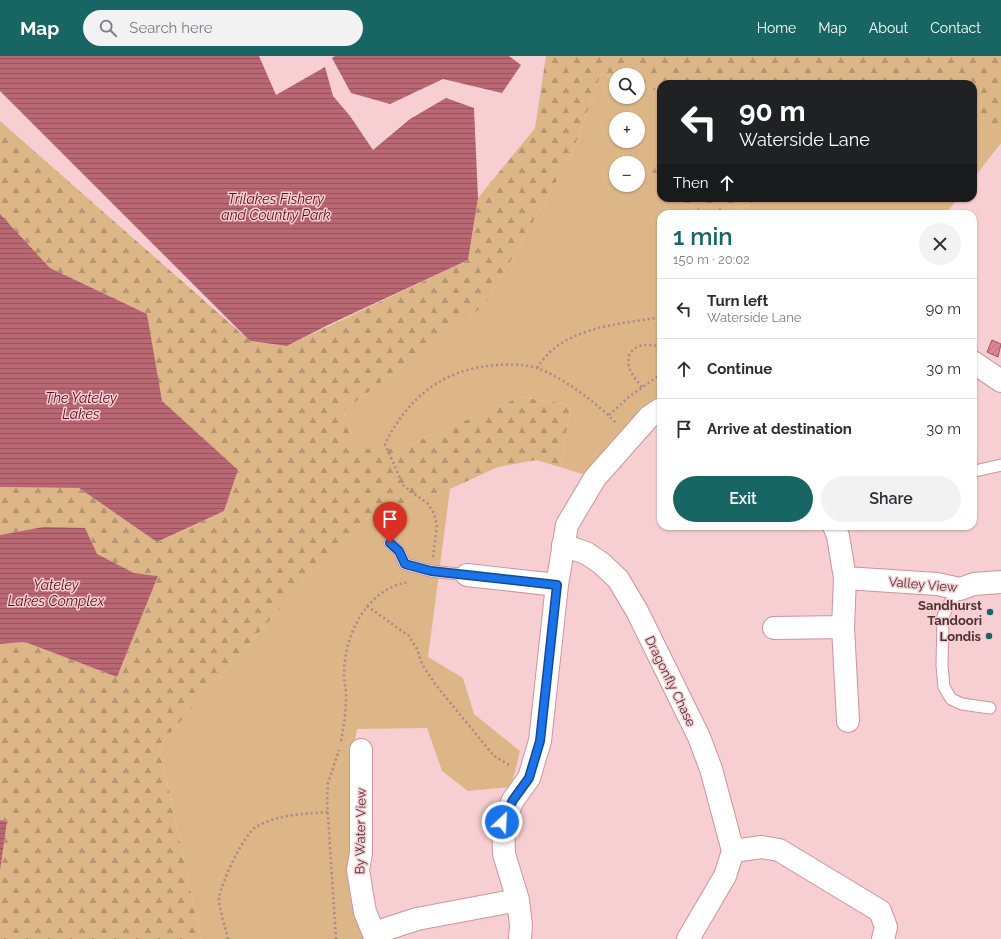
<!DOCTYPE html>
<html lang="en">
<head>
<meta charset="utf-8">
<style>
  :root { --surface:#fff; --page:#f2f2f3; --text:#2b2b33; --muted:#7c7c81; --line:#e1e1e2; --accent:#186664 }
  body { margin:0; font-family:Raleway,sans-serif; background:var(--page); color:var(--text); height:100vh; display:flex; flex-direction:column; font-size:15px; white-space:nowrap }
  * { box-sizing:border-box; margin:0 }
  p { font-size:13px; color:var(--muted) }
  .icon { flex:none; width:22px; height:22px; fill:none; stroke:currentColor; stroke-width:2; stroke-linecap:round; stroke-linejoin:round }
  .map { position:relative; flex:1; overflow:hidden }
  .details { position:absolute; left:657px; top:154px; width:320px; height:320px; display:flex; flex-direction:column; background:var(--surface); border-radius:12px; box-shadow:0 1px 3px #0004 }
  .details>* { flex:none }
  .guide { position:absolute; left:657px; top:24px; width:320px; height:122px; border-radius:12px; box-shadow:0 1px 3px #0004; background:#202124; color:#fff; overflow:hidden }
  .controls { position:absolute; left:609px; top:12px; display:grid; gap:8px }
  .controls a { display:grid; place-items:center; width:36px; height:36px; border-radius:50%; background:var(--surface); box-shadow:0 1px 3px #0004; font-size:20px }
  .pin { position:absolute; display:grid; place-items:center; width:34px; height:34px; color:#fff; margin:-41px -17px; border-radius:50% 50% 50% 0; rotate:-45deg; box-shadow:0 0 4px #0007 }
  .pin .icon { rotate:45deg }
  .me { position:absolute; width:44px; margin:-22px; rotate:25deg; stroke-linejoin:round; filter:drop-shadow(0 0 3px #0008) }
  .turn { display:flex; align-items:center; gap:14px; height:84px; padding:0 16px; font-size:18px }
  .turn .icon { width:52px; height:52px; stroke-width:2.5 }
  .turn b { display:block; font-size:28px; line-height:34px }
  .then { display:flex; align-items:center; height:38px; padding:0 16px; background:#0003; gap:8px; font-size:15px }
  .round { display:grid; place-items:center; flex:none; width:42px; height:42px; border-radius:21px; background:var(--page) }
  .headline { display:flex; align-items:center; justify-content:space-between; height:68px; padding:0 16px }
  h1 { font-size:24px; font-weight:600; line-height:30px; color:var(--accent) }
  .action { display:flex; gap:8px; margin-top:auto; padding:8px 16px }
  .action a { flex:1; height:46px; border-radius:24px; background:var(--accent); color:#fff; font-size:16px; font-weight:600; line-height:46px; text-align:center }
  .action a+a { background:var(--page); color:var(--text) }
  ul { padding:0; list-style:none }
  li { display:flex; align-items:center; gap:12px; height:60px; padding:0 16px; border-top:1px solid var(--line) }
  li div { flex:1 }
  li b { display:block; font-size:15px }
  li em { font-style:normal }
  header { display:flex; align-items:center; gap:24px; box-sizing:border-box; height:56px; padding:0 20px; background:var(--accent); color:#fff }
  header strong { font-size:19px }
  nav { display:flex; gap:22px; margin-inline-start:auto; font-size:14px }
  .search { width:280px; height:36px; background:var(--page); display:flex; align-items:center; gap:10px; box-sizing:border-box; padding:0 14px; border-radius:22px; color:var(--muted); font-size:15px }
  .map>svg:first-child { display:block }
  .green { fill:#ddb687; fill-rule:evenodd }
  .forest { fill:url(#forest-firs) }
  .water { fill:url(#water-rules) }
  .building { fill:url(#building-hatch); stroke:#945b62 }
  .lines { fill:none; stroke-linecap:round; stroke-linejoin:round }
  .service-casing { stroke:#d1939a; stroke-width:13 }
  .minor-casing { stroke:#d1939a; stroke-width:24 }
  .path { stroke:#a9878a; stroke-width:2.5; stroke-dasharray:2 3; stroke-linecap:butt }
  .service { stroke:#fff; stroke-width:11 }
  .minor { stroke:#fff; stroke-width:22 }
  .route-casing { stroke:#114b97; stroke-width:10 }
  .route { stroke:#1a73e8; stroke-width:7 }
  .poi-dot { fill:#186664; stroke:#f7cfd2; stroke-width:1.5 }
  .labels { text-anchor:middle; stroke-width:3; stroke-linejoin:round; paint-order:stroke }
  .street-label { font-size:13px; fill:#4b3134; stroke:#f7cfd2 }
  .poi-label { font-size:13px; font-weight:bold; fill:#4b3134; stroke:#f7cfd2; text-anchor:end }
  .water-label { font-size:14px; font-style:italic; fill:#590c20; stroke:#f7cfd2 }
</style>
</head>
<body>
<header>
<strong>Map</strong>
<div class="search"><svg class="icon" aria-label="search" viewBox="0 0 24 24"><circle cx="10" cy="10" r="6"/><path d="M15 15l6 6"/></svg>Search here</div>
<nav><a>Home</a><a>Map</a><a>About</a><a>Contact</a></nav>
</header>
<div class="map">
<svg width="1001" height="883" viewBox="0 0 1001 883">
  <defs>
    <pattern id="forest-firs" width="22" height="20" patternUnits="userSpaceOnUse"><rect width="22" height="20" fill="#ddb687"/><path d="M5 1l3.5 6h-7zM16 11l3.5 6h-7z" fill="#b5956f"/></pattern>
    <pattern id="water-rules" width="6" height="5" patternUnits="userSpaceOnUse"><rect width="6" height="5" fill="#b96772"/><path d="M0 2.5h6" fill="none" stroke="#98555e"/></pattern>
    <pattern id="building-hatch" width="6" height="6" patternUnits="userSpaceOnUse"><rect width="6" height="6" fill="#dc8791"/><path d="M-1 1l2-2M0 6l6-6M5 7l2-2" fill="none" stroke="#b46f77"/></pattern>
  </defs>
  <rect width="100%" height="100%" fill="#f7cfd2"/>
  <path class="green" d="M 601,18 L 616,22 L 616,41 L 638,41 L 638,29 L 661,36 L 661,96 L 649,127 L 661,134 L 661,142 L 676,142 L 706,158 L 661,158 L 661,353 L 595,422 L 560,411 L 571,349 L 520,341 L 399,393 L 357,393 L 343,355 L 485,249 L 571,100 ZM 616,63 L 638,63 L 638,85 L 616,85 ZM 616,107 L 638,107 L 638,129 L 616,129 Z
    M 973,64 L 1001,73 L 1001,87 L 973,123 Z
    M 764,142 L 958,142 L 946,158 L 723,158 Z
    M 450,433 L 428,601 L 463,622 L 474,658 L 520,695 L 511,731 L 468,735 L 442,715 L 427,672 L 357,673 L 350,714 L 352,835 L 365,883 L 201,883 L 159,690 L 308,521 L 374,456 Z"/>
  <path class="forest" d="M 546,0 L 1001,0 L 1001,73 L 973,64 L 973,28 L 661,28 L 661,36 L 638,29 L 638,19 L 616,19 L 616,22 L 601,18 L 571,100 L 485,249 L 343,355 L 357,393 L 399,393 L 520,341 L 571,349 L 560,411 L 536,404 L 498,411 L 450,433 L 374,456 L 308,521 L 159,690 L 201,883 L 0,883 L 0,815 L 7,766 L 0,764 L 0,588 L 25,586 L 117,621 L 158,520 L 134,517 L 43,471 L 0,479 L 0,431 L 79,432 L 158,486 L 224,455 L 238,414 L 161,345 L 147,258 L 50,212 L 0,158 L 0,65 L 250,285 L 287,290 L 468,204 L 478,142 L 535,72 Z
    M 661,96 L 661,134 L 648,127 Z
    M 676,142 L 764,142 L 723,158 L 706,158 Z"/>
  <path class="water" d="M 0,0 L 259,0 L 276,39 L 325,11 L 333,40 L 350,60 L 373,94 L 410,63 L 446,42 L 474,52 L 478,142 L 468,204 L 328,269 L 287,290 L 250,285 L 0,35 Z
    M 335,0 L 509,0 L 521,9 L 502,37 L 443,23 L 390,48 L 351,37 L 332,2 Z
    M 0,158 L 50,212 L 147,258 L 162,345 L 238,414 L 224,455 L 157,486 L 79,432 L 0,431 Z
    M 43,471 L 85,472 L 97,498 L 134,517 L 158,520 L 117,621 L 25,586 L 0,588 L 0,479 Z
    M 0,764 L 7,766 L 0,815 Z"/>
  <path class="building" d="M 992,284 L 1001,288 L 998,301 L 987,296 Z"/>
  <g class="lines">
    <g class="service-casing">
      <path id="service" d="M 975,415 L 1001,409
        M 390,487 L 399,495 L 405,508 L 431,515 L 467,519
        M 960,533 L 949,548 L 943,560 L 942,610 L 944,631 L 951,643 L 962,648 L 990,652"/>
    </g>
    <g class="minor-casing">
      <path id="minor" d="M 973,306 L 1001,325
        M 834,470 L 838,480 L 845,522 L 843,571 L 848,665
        M 563,489 L 586,497 L 601,507 L 618,523 L 637,555 L 699,681 L 711,713 L 733,795 L 725,820 L 688,883
        M 467,519 L 557,529
        M 845,522 L 937,528 L 960,533 L 974,528 L 1001,526
        M 774,572 L 843,571
        M 361,694 L 361,797 L 358,814 L 365,856 L 376,883
        M 733,795 L 762,791 L 779,794 L 880,855 L 886,871 L 883,883
        M 374,877 L 417,863 L 518,844
        M 520,883 L 521,869 L 518,844 L 504,798 L 503,766 L 513,744 L 529,722 L 540,685 L 557,529 L 567,469 L 595,422 L 649,361 L 661,353"/>
    </g>
    <path class="path" d="M 537,312 C 563,270 617,269 661,261
      M 642,331 C 634,321 626,313 629,299 C 637,286 648,289 661,290
      M 609,359 L 630,340 L 661,318
      M 433,501 L 437,470 L 434,457 L 428,448 L 403,429 L 385,388 C 408,341 444,312 498,309 C 511,308 524,308 537,312 C 564,322 597,347 617,368
      M 367,550 L 409,580 L 417,593 L 422,608 L 435,628 L 494,700 L 511,710
      M 341,685 C 344,670 346,655 346,640 C 346,632 344,625 344,618 C 344,579 367,532 409,526
      M 228,883 C 226,872 218,851 219,841 C 222,826 243,779 256,771 C 278,758 304,758 328,756
      M 336,883 L 327,745 L 328,727 L 339,694"/>
    <use href="#service" class="service"/>
    <use href="#minor" class="minor"/>
  </g>
  <g class="lines">
    <g class="route-casing">
      <path id="route" d="M 390,487 L 399,495 L 405,508 L 431,515 L 557,529 L 540,685 L 529,722 L 513,744 L 502,766"/>
    </g>
    <use href="#route" class="route"/>
  </g>
  <g class="poi-dot">
    <circle cx="990" cy="556" r="4"/>
    <circle cx="989" cy="580" r="4"/>
  </g>
  <g class="labels">
    <g class="street-label">
      <text transform="translate(923 528) rotate(5)" y="5">Valley View</text>
      <text transform="translate(671 625) rotate(64)" y="5">Dragonfly Chase</text>
      <text transform="translate(360 775) rotate(-89)" y="5">By Water View</text>
    </g>
    <g class="poi-label">
      <text x="982" y="554">Sandhurst<tspan x="982" dy="15">Tandoori</tspan></text>
      <text x="981" y="585">Londis</text>
    </g>
    <g class="water-label">
      <text x="276" y="148">Trilakes Fishery<tspan x="276" dy="16">and Country Park</tspan></text>
      <text x="81" y="347">The Yateley<tspan x="81" dy="16">Lakes</tspan></text>
      <text x="56" y="534">Yateley<tspan x="56" dy="16">Lakes Complex</tspan></text>
    </g>
  </g>
</svg>
<div class="controls">
<a><svg class="icon" aria-label="search" viewBox="0 0 24 24"><circle cx="10" cy="10" r="6"/><path d="M15 15l6 6"/></svg></a>
<a>+</a>
<a>−</a>
</div>
<div class="pin" style="left:390px;top:487px;background:#d93025"><svg class="icon" aria-label="arrive" viewBox="0 0 24 24"><path d="M6 21V4h12l-3 4 3 4H6"/></svg></div>
<svg class="me" style="left:502px;top:766px" viewBox="-20 -20 40 40"><circle r="17" fill="#1a73e8" stroke="#fff" stroke-width="3"/><path d="M0-11L8 9 0 5-8 9z" fill="#fff"/></svg>
<div class="guide">
<div class="turn"><svg class="icon" aria-label="left" viewBox="0 0 24 24"><path d="M17 20v-9H6M10 6l-5 5 5 5"/></svg><div><b>90 m</b>Waterside Lane</div></div>
<div class="then">Then<svg class="icon" aria-label="ahead" viewBox="0 0 24 24"><path d="M12 20V5M6 11l6-6 6 6"/></svg></div>
</div>
<section class="details">
<div class="headline"><div><h1>1 min</h1><p>150 m · 20:02</p></div><a class="round"><svg class="icon" aria-label="close" viewBox="0 0 24 24"><path d="M6 6l12 12M18 6L6 18"/></svg></a></div>
<ul>
<li><svg class="icon" aria-label="left" viewBox="0 0 24 24"><path d="M17 20v-9H6M10 6l-5 5 5 5"/></svg><div><b>Turn left</b><p>Waterside Lane</p></div><em>90 m</em></li>
<li><svg class="icon" aria-label="ahead" viewBox="0 0 24 24"><path d="M12 20V5M6 11l6-6 6 6"/></svg><div><b>Continue</b></div><em>30 m</em></li>
<li><svg class="icon" aria-label="arrive" viewBox="0 0 24 24"><path d="M6 21V4h12l-3 4 3 4H6"/></svg><div><b>Arrive at destination</b></div><em>30 m</em></li>
</ul>
<div class="action"><a>Exit</a><a>Share</a></div>
</section>
</div>
</body>
</html>
